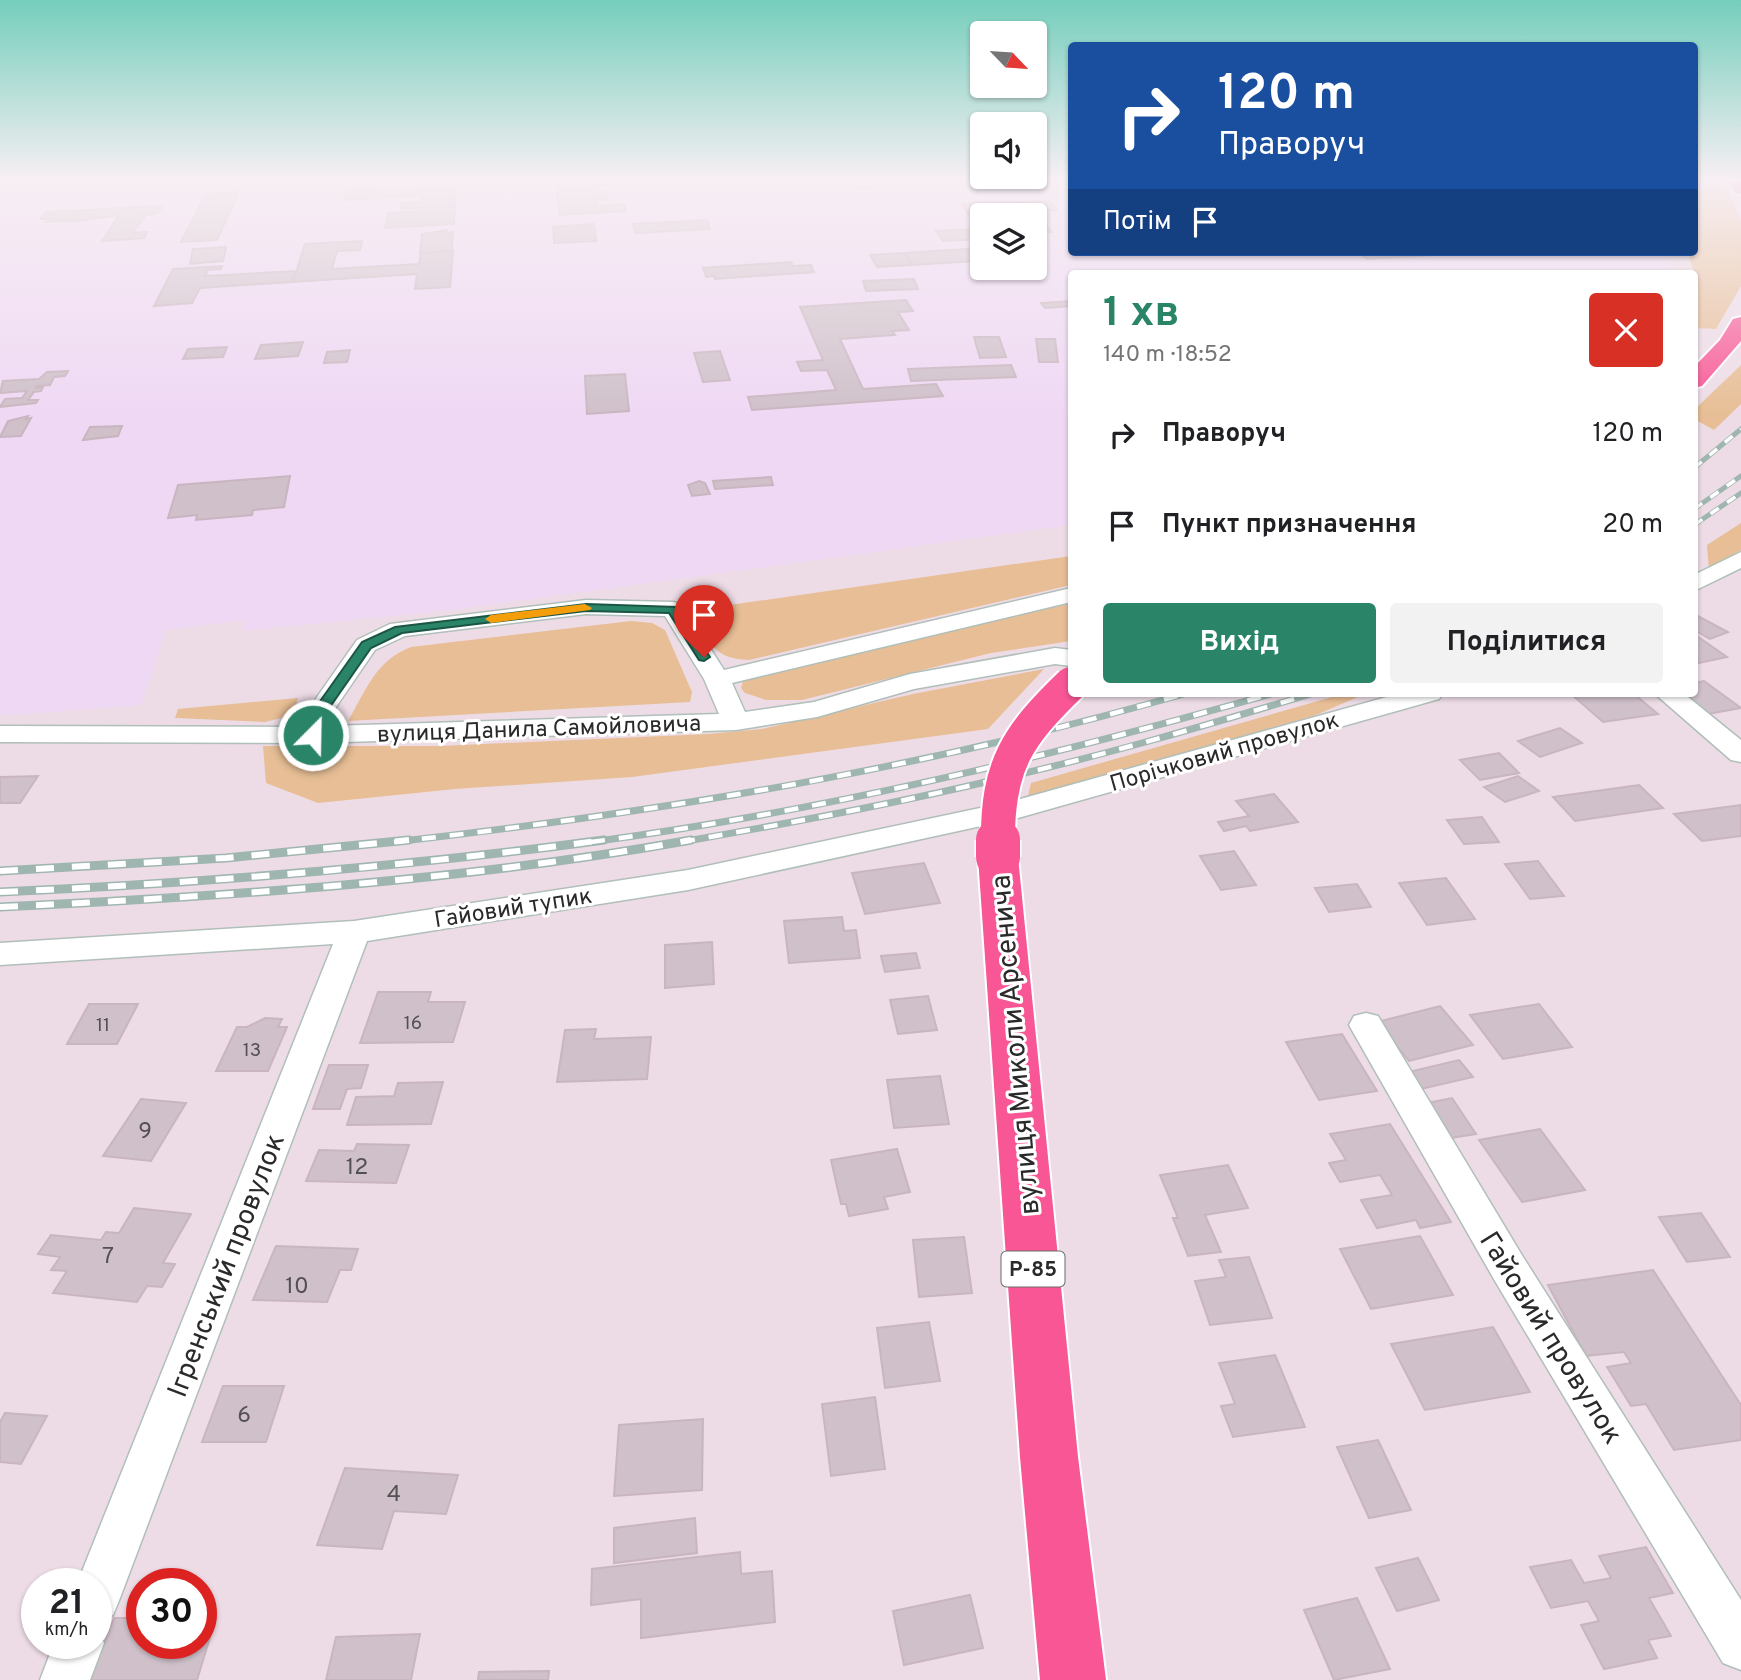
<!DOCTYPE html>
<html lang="uk">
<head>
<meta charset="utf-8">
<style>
  :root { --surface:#fff; --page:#f2f2f2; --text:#202124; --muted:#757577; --accent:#2a8568 }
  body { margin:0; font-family:Overpass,sans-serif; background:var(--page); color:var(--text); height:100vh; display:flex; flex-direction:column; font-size:26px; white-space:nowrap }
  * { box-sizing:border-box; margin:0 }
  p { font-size:23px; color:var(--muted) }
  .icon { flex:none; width:38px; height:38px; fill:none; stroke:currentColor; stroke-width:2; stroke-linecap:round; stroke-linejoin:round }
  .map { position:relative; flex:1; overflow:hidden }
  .drawer { position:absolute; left:1068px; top:270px; width:630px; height:427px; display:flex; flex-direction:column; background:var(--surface); border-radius:7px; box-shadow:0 2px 5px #0004 }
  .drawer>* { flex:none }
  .guide { position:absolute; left:1068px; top:42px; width:630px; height:214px; border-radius:7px; box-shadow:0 2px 5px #0004; background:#1a4fa0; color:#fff; overflow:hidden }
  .needle { width:46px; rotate:115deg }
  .fabs { position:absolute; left:970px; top:21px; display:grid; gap:14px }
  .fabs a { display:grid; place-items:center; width:77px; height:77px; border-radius:7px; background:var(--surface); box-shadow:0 2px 5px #0004; font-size:35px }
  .speed { position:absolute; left:21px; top:1568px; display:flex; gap:14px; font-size:35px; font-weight:700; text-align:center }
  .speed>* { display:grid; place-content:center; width:91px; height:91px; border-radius:50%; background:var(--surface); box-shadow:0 2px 5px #0004; line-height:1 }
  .speed small { font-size:18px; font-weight:400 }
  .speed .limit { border:10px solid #d22; background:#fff; color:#111 }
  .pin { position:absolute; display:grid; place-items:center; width:60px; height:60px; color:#fff; margin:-72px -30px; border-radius:50% 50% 50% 0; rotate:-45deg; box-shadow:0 0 7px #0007 }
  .pin .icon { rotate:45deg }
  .me { position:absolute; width:77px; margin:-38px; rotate:23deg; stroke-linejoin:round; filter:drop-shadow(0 0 5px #0008) }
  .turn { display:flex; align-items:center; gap:24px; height:147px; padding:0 35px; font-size:32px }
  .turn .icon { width:91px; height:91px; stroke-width:2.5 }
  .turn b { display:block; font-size:49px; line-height:60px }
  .then { display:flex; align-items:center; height:66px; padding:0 35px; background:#0003; gap:14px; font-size:26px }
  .round { display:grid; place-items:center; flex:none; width:74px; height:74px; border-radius:7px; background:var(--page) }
  .head { display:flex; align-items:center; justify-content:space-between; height:119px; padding:0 35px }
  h1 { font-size:42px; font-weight:700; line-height:52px; color:var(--accent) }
  .action { display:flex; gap:14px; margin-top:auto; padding:14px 35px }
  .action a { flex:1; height:80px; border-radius:7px; background:var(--accent); color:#fff; font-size:28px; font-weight:700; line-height:80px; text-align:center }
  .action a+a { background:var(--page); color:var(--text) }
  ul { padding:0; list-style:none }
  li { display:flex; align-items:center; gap:21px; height:91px; padding:0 35px }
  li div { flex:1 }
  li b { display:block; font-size:26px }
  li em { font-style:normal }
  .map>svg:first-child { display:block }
  .medical { fill:#efd8f4; fill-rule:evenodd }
  .green { fill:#e7be95 }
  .building { fill:#cfc0c9; stroke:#c9b5bf; stroke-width:2 }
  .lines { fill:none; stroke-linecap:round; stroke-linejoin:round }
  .street-casing { stroke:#b0bfb9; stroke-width:3 }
  .primary-casing { stroke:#fff; stroke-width:4 }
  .street { fill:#fff; fill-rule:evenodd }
  .primary { fill:#f85694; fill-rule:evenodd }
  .rail-far2-casing { stroke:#9eb6af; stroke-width:5 }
  .rail-far1-casing { stroke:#9eb6af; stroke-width:7 }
  .rail-casing { stroke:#9eb6af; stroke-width:9 }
  .rail-far2 { stroke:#fff; stroke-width:3.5; stroke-dasharray:10; stroke-linecap:butt }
  .rail-far1 { stroke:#fff; stroke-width:4.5; stroke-dasharray:14; stroke-linecap:butt }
  .rail { stroke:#fff; stroke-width:6; stroke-dasharray:18; stroke-linecap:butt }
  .primary-bridge-far1-casing { stroke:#fff; stroke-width:38; stroke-linecap:butt }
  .primary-bridge-casing { stroke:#fff; stroke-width:47; stroke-linecap:butt }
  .primary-bridge-far1 { stroke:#f85694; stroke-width:34 }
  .primary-bridge { stroke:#f85694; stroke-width:44 }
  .route { fill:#2a8568; stroke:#1b5644; stroke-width:2 }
  .slow { fill:#f59e0b }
  .labels { text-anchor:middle; stroke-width:6; stroke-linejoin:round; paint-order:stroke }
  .number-label { font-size:19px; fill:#535052 }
  .shield { fill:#fff; stroke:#6a6a6a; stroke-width:2 }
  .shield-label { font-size:21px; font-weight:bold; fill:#2a2a2a }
  .street-label { font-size:23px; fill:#2a2a2a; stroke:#fff }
  .near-number-label { font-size:23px; fill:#535052 }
  .near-street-label { font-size:28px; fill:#2a2a2a; stroke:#fff }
</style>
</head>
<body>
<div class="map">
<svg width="1741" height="1680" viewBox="0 0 1741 1680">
  <rect width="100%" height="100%" fill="#eddce6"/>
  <path class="medical" d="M 0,181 L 1071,181 L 1071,252 L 1668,252 L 1668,273 L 1071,273 L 1071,525 L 452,610 L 243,631 L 245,620 L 166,630 L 141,705 L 0,716 ZM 982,215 L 1034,215 L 1034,268 L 982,268 Z"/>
  <path class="green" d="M 1694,181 L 1706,181 L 1728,192 L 1741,220 L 1741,286 L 1716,329 L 1694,328 L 1697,279 L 1687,252 L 1694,252 Z
    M 1741,365 L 1741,404 L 1714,430 L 1694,419 L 1694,410 Z
    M 1741,523 L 1741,550 L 1709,570 L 1707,545 Z
    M 1071,556 L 1071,585 L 749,660 C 711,659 709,640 695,610 Z
    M 1071,603 L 1071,641 L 991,653 L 802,700 L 766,700 L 745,693 L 741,688 L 743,681 Z
    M 631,621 L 652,623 L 665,630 L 692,692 L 690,702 L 348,721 C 366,690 376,660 411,647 Z
    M 1044,669 L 988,729 L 632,777 L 455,789 L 318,803 L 266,783 L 263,746 L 440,746 L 708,734 L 762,729 L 913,694 Z
    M 1346,693 L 1367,693 L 1316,715 L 1027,800 L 1031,783 Z
    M 298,698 L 294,711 L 281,718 L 265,722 L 175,718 L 178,709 Z"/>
  <path class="building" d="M 456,181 L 454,224 L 385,228 L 388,213 L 421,211 L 421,208 L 401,209 L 402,203 L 422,202 L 422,195 L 345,200 L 348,187 L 373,185 L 371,191 L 423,188 L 424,182 Z
    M 604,181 L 605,185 L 593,186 L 594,192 L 606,192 L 608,199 L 596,200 L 597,206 L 624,204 L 626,211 L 560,215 L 555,182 Z
    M 847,181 L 887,181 L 891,187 L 852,189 Z
    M 239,192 L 217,240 L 181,242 L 206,194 Z
    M 1050,201 L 1057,210 L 967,214 L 962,204 Z
    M 162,206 L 158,213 L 146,215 L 132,233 L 147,232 L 144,238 L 102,241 L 119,215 L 79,221 L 46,222 L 49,219 L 40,219 L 46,212 Z
    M 707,220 L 710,229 L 635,233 L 633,224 Z
    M 1034,222 L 1044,223 L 1052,232 L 1034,233 Z
    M 594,224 L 596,241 L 554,243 L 553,227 Z
    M 982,229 L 982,239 L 943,241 L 936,231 Z
    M 447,230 L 447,233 L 453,232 L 452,251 L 420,253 L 422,234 Z
    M 362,241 L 360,250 L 337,251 L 332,269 L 419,264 L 421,253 L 453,251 L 450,287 L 415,289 L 417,274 L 293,282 L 305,244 Z
    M 226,247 L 223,261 L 190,264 L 193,249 Z
    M 982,248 L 982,260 L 975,261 L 966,249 Z
    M 966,249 L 975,261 L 912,265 L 905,253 Z
    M 1357,252 L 1465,252 L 1466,253 L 1367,259 Z
    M 905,253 L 912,265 L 877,267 L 870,255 Z
    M 791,262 L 793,266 L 811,265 L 814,272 L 715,279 L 714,276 L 706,277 L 703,268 Z
    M 222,266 L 221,269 L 208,270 L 205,276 L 296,271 L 292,282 L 200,288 L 192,303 L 154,306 L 173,269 Z
    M 914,279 L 918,289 L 866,291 L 863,281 Z
    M 906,300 L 913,311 L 898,312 L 909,330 L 892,331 L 895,335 L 840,339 L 863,389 L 936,384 L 943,396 L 752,410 L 748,397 L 836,390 L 827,370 L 801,371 L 797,362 L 823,360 L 800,307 Z
    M 1071,301 L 1071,306 L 1045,308 L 1041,303 Z
    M 974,337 L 999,337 L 1006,357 L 980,358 Z
    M 1036,339 L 1055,339 L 1058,362 L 1039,362 Z
    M 303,342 L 298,356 L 255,359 L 261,345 Z
    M 227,347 L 223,357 L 183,359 L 188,349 Z
    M 350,350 L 347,362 L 324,363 L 327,352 Z
    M 720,351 L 730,380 L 703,382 L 694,353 Z
    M 1011,365 L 1016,377 L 911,381 L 908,369 Z
    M 68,371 L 65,376 L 54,377 L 50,385 L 37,386 L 36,388 L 43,387 L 41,391 L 34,392 L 28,400 L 38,400 L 36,403 L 0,407 L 5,399 L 22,398 L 27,391 L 0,393 L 3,381 L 39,379 L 47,372 Z
    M 625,374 L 629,411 L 587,414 L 585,376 Z
    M 28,416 L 26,419 L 31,418 L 21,436 L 0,437 L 8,421 Z
    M 122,426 L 118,436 L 83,440 L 90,427 Z
    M 290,476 L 284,507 L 253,510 L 252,515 L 196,520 L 197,515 L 168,518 L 178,485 Z
    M 771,477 L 773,485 L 715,489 L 713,481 Z
    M 699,481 L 705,483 L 710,494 L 692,496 L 688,485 Z
    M 1694,614 L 1728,632 L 1710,639 L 1694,630 Z
    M 1694,634 L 1727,657 L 1694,664 Z
    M 1704,681 L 1741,708 L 1703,715 L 1674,693 L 1694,693 L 1694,683 Z
    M 1570,693 L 1633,693 L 1658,714 L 1603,722 Z
    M 1560,728 L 1582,743 L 1540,757 L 1518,741 Z
    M 1499,753 L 1519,773 L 1480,780 L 1460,760 Z
    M 38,776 L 20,803 L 0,803 L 0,777 Z
    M 1518,776 L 1539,791 L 1505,802 L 1484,787 Z
    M 1639,785 L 1663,808 L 1575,821 L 1553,797 Z
    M 1274,794 L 1298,822 L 1250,831 L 1246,826 L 1224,831 L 1218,822 L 1249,816 L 1236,801 Z
    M 1741,805 L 1741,836 L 1702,841 L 1674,814 Z
    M 1482,817 L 1499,842 L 1464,844 L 1447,820 Z
    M 1234,851 L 1256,885 L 1221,890 L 1200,856 Z
    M 1538,861 L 1564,896 L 1530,899 L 1505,864 Z
    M 924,863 L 940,903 L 865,914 L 852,873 Z
    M 1446,878 L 1475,919 L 1427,925 L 1399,883 Z
    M 1357,884 L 1371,907 L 1329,912 L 1315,888 Z
    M 842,917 L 844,931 L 856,930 L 860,958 L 789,963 L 784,921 Z
    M 712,942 L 714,984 L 665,988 L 665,945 Z
    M 916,953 L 920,968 L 885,972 L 881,956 Z
    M 378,992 L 431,992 L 428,1002 L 465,1002 L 453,1042 L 360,1043 Z
    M 928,996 L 937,1030 L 898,1034 L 890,1000 Z
    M 89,1004 L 138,1004 L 117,1044 L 67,1044 Z
    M 1539,1004 L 1572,1047 L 1503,1059 L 1470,1015 Z
    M 1440,1006 L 1473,1045 L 1409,1061 L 1377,1022 Z
    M 265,1018 L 282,1019 L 278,1027 L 287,1027 L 268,1071 L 216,1071 L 237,1027 L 247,1027 Z
    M 596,1029 L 594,1039 L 651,1037 L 647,1079 L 557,1082 L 565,1030 Z
    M 1342,1034 L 1377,1091 L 1319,1100 L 1286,1042 Z
    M 1459,1060 L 1473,1077 L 1417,1090 L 1404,1073 Z
    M 329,1065 L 368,1065 L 361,1088 L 347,1089 L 340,1109 L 313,1109 Z
    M 940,1076 L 949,1124 L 894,1128 L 887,1080 Z
    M 443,1082 L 431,1124 L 347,1125 L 356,1097 L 394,1096 L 398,1083 Z
    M 1452,1098 L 1476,1134 L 1445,1139 L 1422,1104 Z
    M 141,1099 L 186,1103 L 151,1161 L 103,1156 Z
    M 1390,1124 L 1451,1222 L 1420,1228 L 1416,1220 L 1377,1228 L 1361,1200 L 1392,1195 L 1380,1175 L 1340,1182 L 1329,1163 L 1346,1160 L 1330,1134 Z
    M 1540,1129 L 1585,1190 L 1522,1202 L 1479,1140 Z
    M 357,1144 L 409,1145 L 396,1183 L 306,1181 L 319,1150 L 354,1151 Z
    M 897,1149 L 910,1192 L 884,1197 L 888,1209 L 849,1216 L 846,1204 L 841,1204 L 831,1160 Z
    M 1228,1165 L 1248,1208 L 1205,1215 L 1221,1252 L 1188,1256 L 1173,1218 L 1178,1218 L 1160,1175 Z
    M 134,1208 L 191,1214 L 163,1263 L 175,1264 L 162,1287 L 147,1286 L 137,1302 L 53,1293 L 67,1271 L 51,1270 L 60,1257 L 38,1254 L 51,1235 L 101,1240 L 106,1232 L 119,1233 Z
    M 1701,1213 L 1730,1257 L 1687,1262 L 1659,1217 Z
    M 1420,1236 L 1453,1295 L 1371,1309 L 1340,1249 Z
    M 964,1237 L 972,1293 L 919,1297 L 913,1240 Z
    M 276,1246 L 358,1249 L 351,1270 L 340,1270 L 327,1302 L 253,1300 Z
    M 1249,1257 L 1272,1318 L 1210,1325 L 1195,1281 L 1226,1277 L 1219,1260 Z
    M 1653,1270 L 1741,1405 L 1741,1440 L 1674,1450 L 1646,1404 L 1631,1406 L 1607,1367 L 1631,1363 L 1624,1352 L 1586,1356 L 1548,1285 Z
    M 929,1322 L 940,1381 L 885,1388 L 877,1328 Z
    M 1493,1327 L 1530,1392 L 1425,1410 L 1391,1344 Z
    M 1275,1355 L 1305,1427 L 1233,1437 L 1221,1406 L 1235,1404 L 1219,1363 Z
    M 223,1386 L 284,1386 L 266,1442 L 202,1442 Z
    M 875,1397 L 885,1469 L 831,1476 L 822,1404 Z
    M 5,1413 L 47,1416 L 21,1464 L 0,1462 L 0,1422 Z
    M 703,1419 L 702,1490 L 614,1496 L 619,1425 Z
    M 1378,1440 L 1411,1510 L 1369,1518 L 1337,1447 Z
    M 345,1468 L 458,1475 L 446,1514 L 394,1511 L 382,1549 L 317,1545 Z
    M 695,1518 L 697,1553 L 614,1563 L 614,1528 Z
    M 1646,1547 L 1673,1593 L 1649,1598 L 1671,1636 L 1648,1640 L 1657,1658 L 1604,1669 L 1581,1625 L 1599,1621 L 1588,1601 L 1551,1608 L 1530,1567 L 1571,1560 L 1584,1583 L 1611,1578 L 1599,1556 Z
    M 740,1552 L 741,1574 L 772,1571 L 775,1622 L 641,1638 L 641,1599 L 591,1605 L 592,1569 Z
    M 1418,1558 L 1439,1600 L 1397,1611 L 1376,1568 Z
    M 970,1595 L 983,1648 L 904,1665 L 893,1611 Z
    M 1357,1598 L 1390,1669 L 1334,1680 L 1304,1610 Z
    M 114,1618 L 142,1618 L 142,1643 L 201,1643 L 201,1618 L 216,1618 L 197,1680 L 90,1680 Z
    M 420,1634 L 411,1680 L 326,1680 L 336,1637 Z
    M 549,1671 L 548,1680 L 478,1680 L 479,1672 Z"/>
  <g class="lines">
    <g class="street-casing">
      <path id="street" d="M 1741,552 L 1741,568 L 1694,591 L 1694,575 Z
        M 1071,588 L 1071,602 L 732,683 L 745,712 L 814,702 L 910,674 L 1055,648 L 1071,650 L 1071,666 L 1055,664 L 914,689 L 817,717 L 736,730 L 312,743 L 0,742 L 0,726 L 302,727 L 310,707 L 357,640 L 390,624 L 586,600 L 673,602 L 682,604 L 724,670 ZM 586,614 L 665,616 L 704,679 L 719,714 L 329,726 L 336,707 L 375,650 L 405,636 Z
        M 1401,693 L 1443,693 L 1439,699 L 1018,818 L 688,890 L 367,941 L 120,1598 L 113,1615 L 96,1622 L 96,1584 L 77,1584 L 333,944 L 0,965 L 0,943 L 354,921 L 688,870 L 1013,801 Z
        M 1654,693 L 1683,693 L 1741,740 L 1741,762 L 1731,760 Z
        M 1366,1013 L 1378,1016 L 1523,1257 L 1741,1600 L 1741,1670 L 1723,1663 L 1495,1281 L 1349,1025 L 1354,1016 Z
        M 96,1625 L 104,1643 L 90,1680 L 40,1680 L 54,1643 L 96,1643 Z"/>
    </g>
    <g class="primary-casing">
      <path id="primary" d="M 1728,181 L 1741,181 L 1741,194 L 1735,193 Z
        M 1741,317 L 1741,341 L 1702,386 L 1694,388 L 1694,367 L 1720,340 L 1733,319 Z
        M 998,845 L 1012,848 L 1018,857 L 1078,1457 L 1106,1680 L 1040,1680 L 1020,1457 L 978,857 L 984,848 Z"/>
    </g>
    <use href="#street" class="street"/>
    <use href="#primary" class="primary"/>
    <g class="rail-far2-casing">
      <path id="rail-far2" d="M 1694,468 L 1741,429
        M 1694,509 L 1741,476
        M 1694,525 L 1741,493"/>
    </g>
    <g class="rail-far1-casing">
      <path id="rail-far1" d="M 394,842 C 662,812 927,768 1187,693
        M 591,842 C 823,811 1049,757 1274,693
        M 681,842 C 785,824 888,805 990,781 C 1099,757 1207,725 1314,693"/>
    </g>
    <g class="rail-casing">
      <path id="rail" d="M 0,871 L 226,858 L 409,840
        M 0,892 C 202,883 403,867 604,840
        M 0,907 C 231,896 463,881 691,840"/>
    </g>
    <use href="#rail-far2" class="rail-far2"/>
    <use href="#rail-far1" class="rail-far1"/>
    <use href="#rail" class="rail"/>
    <g class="primary-bridge-far1-casing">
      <path id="primary-bridge-far1" d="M 998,842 C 997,766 1017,736 1071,684"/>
    </g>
    <g class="primary-bridge-casing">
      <path id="primary-bridge" d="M 998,840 L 998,857"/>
    </g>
    <use href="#primary-bridge-far1" class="primary-bridge-far1"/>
    <use href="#primary-bridge" class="primary-bridge"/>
  </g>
  <linearGradient id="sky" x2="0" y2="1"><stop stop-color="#75cebc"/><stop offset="0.43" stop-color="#f7eff4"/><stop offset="1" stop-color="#f7eff4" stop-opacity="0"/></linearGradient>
  <rect width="1741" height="417" fill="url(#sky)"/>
  <path class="route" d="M 586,604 L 677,607 L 710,657 L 704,661 L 699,660 L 669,613 L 586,611 L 402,633 L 371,648 L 330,707 L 318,738 L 313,739 L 305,735 L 316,707 L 362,642 L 395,627 Z"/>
  <path class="slow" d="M 585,604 L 592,608 L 590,610 L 491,623 L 485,619 L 491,615 Z"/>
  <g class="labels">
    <g class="number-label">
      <text x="413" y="1029">16</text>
      <text x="103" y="1031">11</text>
      <text x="252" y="1056">13</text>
    </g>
    <rect class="shield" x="1001.5" y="1251.5" width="63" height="35" rx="5"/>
    <g class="shield-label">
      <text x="1033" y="1276">Р-85</text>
    </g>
    <g class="street-label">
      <text transform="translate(539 728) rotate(-2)" y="8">вулиця Данила Самойловича</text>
      <text transform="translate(1224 751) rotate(-16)" y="8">Порічковий провулок</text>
      <text transform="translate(513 907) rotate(-9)" y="8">Гайовий тупик</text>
    </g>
    <g class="near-number-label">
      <text x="145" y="1138">9</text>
      <text x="357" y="1174">12</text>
      <text x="108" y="1263">7</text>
      <text x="297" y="1293">10</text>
      <text x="244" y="1422">6</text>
      <text x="394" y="1501">4</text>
    </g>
    <g class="near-street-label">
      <text transform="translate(1014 1045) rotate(-95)" y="10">вулиця Миколи Арсенича</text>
      <text transform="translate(225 1265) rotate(-69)" y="10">Ігренський провулок</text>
      <text transform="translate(1552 1337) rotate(58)" y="10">Гайовий провулок</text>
    </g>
  </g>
</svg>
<div class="fabs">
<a><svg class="needle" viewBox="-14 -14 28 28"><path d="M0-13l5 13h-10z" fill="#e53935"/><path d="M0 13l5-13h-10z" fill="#757577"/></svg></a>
<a><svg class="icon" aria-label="sound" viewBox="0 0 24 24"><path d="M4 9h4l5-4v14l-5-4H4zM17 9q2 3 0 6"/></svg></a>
<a><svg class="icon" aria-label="layers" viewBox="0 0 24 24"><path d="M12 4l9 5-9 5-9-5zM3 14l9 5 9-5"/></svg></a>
</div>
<div class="speed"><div>21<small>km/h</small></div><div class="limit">30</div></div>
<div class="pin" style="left:704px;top:657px;background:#d93025"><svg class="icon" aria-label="arrive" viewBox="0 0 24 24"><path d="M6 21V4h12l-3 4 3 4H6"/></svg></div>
<svg class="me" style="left:313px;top:735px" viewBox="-20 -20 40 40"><circle r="17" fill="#2a8568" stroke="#fff" stroke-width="3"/><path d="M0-11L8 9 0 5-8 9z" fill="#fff"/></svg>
<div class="guide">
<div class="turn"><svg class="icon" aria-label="right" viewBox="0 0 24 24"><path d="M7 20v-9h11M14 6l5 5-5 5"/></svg><div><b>120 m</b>Праворуч</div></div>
<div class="then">Потім<svg class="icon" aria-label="arrive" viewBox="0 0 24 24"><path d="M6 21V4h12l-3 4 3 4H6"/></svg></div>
</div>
<section class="drawer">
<div class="head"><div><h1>1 хв</h1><p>140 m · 18:52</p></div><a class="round" style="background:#d93025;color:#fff"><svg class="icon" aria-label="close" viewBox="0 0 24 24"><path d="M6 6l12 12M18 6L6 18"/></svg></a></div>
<ul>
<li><svg class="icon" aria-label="right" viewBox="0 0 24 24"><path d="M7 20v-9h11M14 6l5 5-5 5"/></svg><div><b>Праворуч</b></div><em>120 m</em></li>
<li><svg class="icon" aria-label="arrive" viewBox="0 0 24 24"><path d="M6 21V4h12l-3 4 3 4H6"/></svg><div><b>Пункт призначення</b></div><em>20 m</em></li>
</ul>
<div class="action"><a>Вихід</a><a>Поділитися</a></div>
</section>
</div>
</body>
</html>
